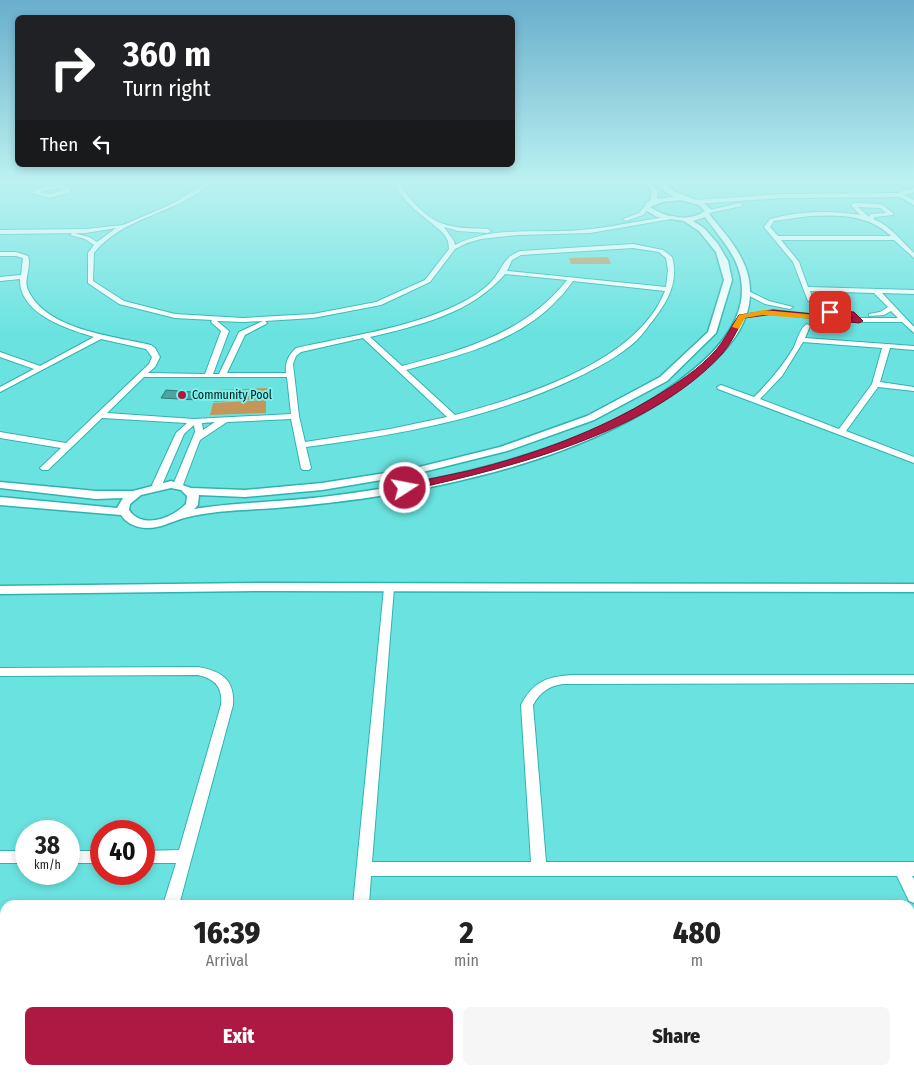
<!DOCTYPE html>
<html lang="en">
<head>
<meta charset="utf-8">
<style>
  :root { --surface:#fff; --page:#f6f6f6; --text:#222; --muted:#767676; --accent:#ad1942 }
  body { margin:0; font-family:"Fira Sans Condensed",sans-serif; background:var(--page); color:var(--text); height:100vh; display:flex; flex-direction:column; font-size:19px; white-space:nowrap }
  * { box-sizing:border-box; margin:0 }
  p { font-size:16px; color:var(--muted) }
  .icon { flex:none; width:28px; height:28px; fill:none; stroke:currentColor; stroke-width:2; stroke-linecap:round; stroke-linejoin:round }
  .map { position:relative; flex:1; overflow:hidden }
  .sheet { position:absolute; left:0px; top:900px; width:915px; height:175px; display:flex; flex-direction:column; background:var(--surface); border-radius:15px 15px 0 0; box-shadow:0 2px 8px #0003 }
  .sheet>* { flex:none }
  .hud { position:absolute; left:15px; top:15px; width:500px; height:152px; border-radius:8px; box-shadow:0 2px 8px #0003; background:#202124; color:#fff; overflow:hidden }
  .speed { position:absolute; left:15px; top:820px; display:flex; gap:10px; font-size:25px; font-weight:700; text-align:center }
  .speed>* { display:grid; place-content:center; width:65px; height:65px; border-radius:50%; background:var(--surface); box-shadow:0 2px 8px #0003; line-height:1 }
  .speed small { font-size:12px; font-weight:400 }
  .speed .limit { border:8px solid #d22; background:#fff; color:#111 }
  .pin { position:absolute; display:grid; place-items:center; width:42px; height:42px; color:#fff; margin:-21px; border-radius:10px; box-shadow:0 2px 8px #0006 }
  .me { position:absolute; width:55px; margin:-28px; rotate:79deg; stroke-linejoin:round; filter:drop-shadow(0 0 4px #0008) }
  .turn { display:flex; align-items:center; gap:18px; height:105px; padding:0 25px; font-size:22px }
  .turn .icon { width:65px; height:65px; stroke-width:2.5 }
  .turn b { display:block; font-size:35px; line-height:42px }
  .then { display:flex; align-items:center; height:48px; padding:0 25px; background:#0003; gap:10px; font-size:19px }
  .eta { display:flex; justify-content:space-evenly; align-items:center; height:85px; text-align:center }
  .eta b { font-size:30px; font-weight:800; line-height:35px }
  .action { display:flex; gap:10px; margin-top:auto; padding:10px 25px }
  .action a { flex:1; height:58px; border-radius:8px; background:var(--accent); color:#fff; font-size:20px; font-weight:800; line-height:58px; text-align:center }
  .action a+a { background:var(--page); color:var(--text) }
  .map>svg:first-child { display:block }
  .green { fill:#c49659 }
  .water { fill:#4aa5a2; stroke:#347a78 }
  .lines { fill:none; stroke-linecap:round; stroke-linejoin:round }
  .minor-casing { stroke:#2fb3b0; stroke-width:2 }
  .tertiary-casing { stroke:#2fb3b0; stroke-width:3 }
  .minor { fill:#fff; fill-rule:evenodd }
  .tertiary { fill:#fff; fill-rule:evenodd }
  .route { fill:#ad1942; stroke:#70102b }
  .slow { fill:#f59e0b }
  .poi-dot { fill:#ad1942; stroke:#78f1ed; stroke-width:2 }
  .labels { text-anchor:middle; stroke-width:4; stroke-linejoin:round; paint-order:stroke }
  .far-poi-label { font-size:12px; fill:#001515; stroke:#78f1ed; text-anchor:start }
</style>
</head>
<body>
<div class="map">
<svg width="914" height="1075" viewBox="0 0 914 1075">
  <rect width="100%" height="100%" fill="#6ae3e0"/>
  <path class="green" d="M 608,257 L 611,264 L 571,264 L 569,258 Z
    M 267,388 L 265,399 L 214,402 L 216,390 Z
    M 266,400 L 266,413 L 210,415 L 213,403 Z"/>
  <path class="water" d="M 166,390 L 204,393 L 198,400 L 161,398 Z"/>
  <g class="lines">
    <g class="minor-casing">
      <path id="minor" d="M 207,182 L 212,182 C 178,214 123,216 94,253 L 93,281 L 124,301 L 175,314 L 243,318 L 313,314 L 376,302 L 425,280 L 449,249 L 448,241 L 444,234 C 428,218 402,205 395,182 L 399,182 C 405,195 427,219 441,223 C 455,229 473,228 488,229 L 491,231 L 488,233 L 458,231 L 444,227 L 454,241 L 455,245 C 496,224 546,235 591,229 C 619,226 646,219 674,216 L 677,218 L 590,233 L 518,235 L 481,239 L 467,243 L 455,249 L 430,282 L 381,305 L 313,318 L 265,321 L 267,323 L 266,324 L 245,335 L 227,373 L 286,373 C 285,362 288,356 296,348 C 349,336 405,329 455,306 C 468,300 483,291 492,281 C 504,267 502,258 520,251 L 633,244 L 663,250 L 672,257 C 679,281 668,301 654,319 C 648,326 643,334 637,340 C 620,356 597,368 576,378 C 492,418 398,435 306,447 L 311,468 L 309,470 L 303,470 L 301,468 L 291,419 L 227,422 L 200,440 L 183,485 L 181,487 L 175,487 L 173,485 L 195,432 L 194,425 L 184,434 L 162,485 L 160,487 L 154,487 L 152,485 L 176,433 L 187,423 L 102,418 L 48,470 L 42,470 L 40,468 L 42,466 L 61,448 L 0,438 L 0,432 L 66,443 L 149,364 L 152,357 L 146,349 L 101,339 L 0,392 L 0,387 L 34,369 L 0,357 L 0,352 L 40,366 L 94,337 C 67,329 19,314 20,279 L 0,281 L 0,277 L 21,275 L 23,258 L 16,256 L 0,256 L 0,252 L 16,252 L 28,256 C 32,267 23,279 28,290 C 46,330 113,336 151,345 L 155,348 L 160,357 L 155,367 L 148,373 L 205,374 L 221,331 L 212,323 L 211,322 L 212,320 L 175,318 L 119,304 L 88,283 L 88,253 L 94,245 L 85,239 L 70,235 L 73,233 L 89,237 L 97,242 L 116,228 L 86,233 L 0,234 L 0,230 L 86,229 L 123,225 L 172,204 ZM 633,248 L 659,252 L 666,258 L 668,270 L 666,287 L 507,271 L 512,260 L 521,255 ZM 505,274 L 567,280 C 524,334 466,349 402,366 L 370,337 C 418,326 472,313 505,274 ZM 573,281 L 665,291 C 637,363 522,397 455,415 L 406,370 C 459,356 520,341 558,299 C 564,294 568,287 573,281 ZM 217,321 L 243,322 L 263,321 L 239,332 L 219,374 L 213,374 L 229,331 ZM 363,338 L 447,417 L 390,429 L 305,442 L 299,416 L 293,364 L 296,356 L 301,352 ZM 144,377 L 287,377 L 291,414 L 194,419 L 107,413 ZM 215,422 L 203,430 L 202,423 Z
        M 61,185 L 70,188 L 70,192 L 50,198 L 31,193 L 39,188 ZM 60,188 L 65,190 L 50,194 L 39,192 Z
        M 782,194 L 900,193 L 903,195 L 900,197 L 782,198 L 695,204 L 692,202 L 695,200 Z
        M 740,203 L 743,205 L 742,206 L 709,213 L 706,211 Z
        M 854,203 L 881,204 L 893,213 L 893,215 L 875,217 L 873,219 C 890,225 901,241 914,253 L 914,258 L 894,240 L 781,240 L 799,262 L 808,287 L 914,290 L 914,294 L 882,293 L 914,327 L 914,333 L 902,322 L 849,322 L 773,314 L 740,318 L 740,316 L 773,310 L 849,318 L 898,318 L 891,311 L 884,315 L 869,316 L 869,314 L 880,312 L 888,307 L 874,293 L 810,291 L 813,300 L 808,301 L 793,262 L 764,227 L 770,219 C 798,211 831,210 860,215 L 851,205 ZM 858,207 L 880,208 L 886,213 L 871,214 L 869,217 ZM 809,216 C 840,215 867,214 891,236 L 778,236 L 770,227 L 774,221 Z
        M 644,207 L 649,208 L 643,215 L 626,221 L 623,219 L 639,213 Z
        M 746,290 L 769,301 L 793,307 L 790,309 L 765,304 L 744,293 L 743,292 Z
        M 807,324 L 810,326 L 805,338 L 914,346 L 914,350 L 890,348 L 880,382 L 914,387 L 914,391 L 878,387 L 846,431 L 914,457 L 914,463 L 718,389 L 717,387 L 721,385 L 754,397 C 769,382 783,366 794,347 C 797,340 800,328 807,324 ZM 803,342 L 882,348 L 872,384 L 839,429 L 760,399 L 782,376 Z
        M 389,585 L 394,588 L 372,862 L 531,862 L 521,705 C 533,682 546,677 571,675 L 914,675 L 914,683 L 563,684 C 549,686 540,692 533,705 L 546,862 L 914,862 L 914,876 L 912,876 L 914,879 L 914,903 L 909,901 L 897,876 L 371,876 L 369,905 L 353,905 L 384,588 Z
        M 198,667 C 221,671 235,679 233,705 L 179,905 L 163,905 L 176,863 L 144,863 L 144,851 L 179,850 L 221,705 C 223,687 215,679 198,675 L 0,676 L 0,668 Z
        M 0,851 L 26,851 L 26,863 L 0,863 Z
        M 69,851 L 101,851 L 101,863 L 69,863 Z
        M 119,1070 L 137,1070 L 136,1075 L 118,1075 Z
        M 336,1070 L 354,1070 L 354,1075 L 336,1075 Z"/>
    </g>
    <g class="tertiary-casing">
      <path id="tertiary" d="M 645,182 L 651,182 L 658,192 L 657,199 L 674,197 L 664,191 L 658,182 L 664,182 C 678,200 701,195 712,211 L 709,214 C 727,236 750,260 750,291 C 751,324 727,351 703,371 C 594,464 415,497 276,508 C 246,510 213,510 184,518 C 170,522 159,529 145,528 C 135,527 126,523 121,515 L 0,505 L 0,497 L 117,508 L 123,498 L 96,499 L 0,488 L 0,482 L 96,491 L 133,491 L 171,481 L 191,488 L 245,490 L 322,483 L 411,469 L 500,447 L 587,416 L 660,377 L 708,332 L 724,280 L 716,252 L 699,231 L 684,221 L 657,217 L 644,209 L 646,203 L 650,201 L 652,192 ZM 681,200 L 699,205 L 705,211 C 690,222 665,218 650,207 L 662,202 ZM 705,217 C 715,231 727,244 735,260 C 756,305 726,343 693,370 C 598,449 449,481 330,496 C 285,502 239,502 194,509 L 198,505 L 199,495 L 245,497 L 322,490 L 411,475 L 507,451 L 594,420 L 667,381 L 716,333 L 732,280 L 728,261 L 718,244 L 704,228 L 693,221 ZM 171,488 L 181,490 L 187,496 L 186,504 C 172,518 143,530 129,510 L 130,504 L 141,495 Z
        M 914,188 L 914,192 L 904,195 L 914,200 L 914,205 L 897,195 L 901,191 Z
        M 263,583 L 914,584 L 914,592 L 263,591 L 0,594 L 0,586 Z"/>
    </g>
    <use href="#minor" class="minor"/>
    <use href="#tertiary" class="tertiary"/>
  </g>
  <linearGradient id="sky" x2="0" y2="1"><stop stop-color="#69aecc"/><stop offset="0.55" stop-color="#bcf2f1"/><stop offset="1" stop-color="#bcf2f1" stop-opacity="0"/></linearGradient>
  <rect width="914" height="332" fill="url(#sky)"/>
  <path class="route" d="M 773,310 L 853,318 L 826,312 L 830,310 L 854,312 L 863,321 L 859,323 L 773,314 L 744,318 C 737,330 731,344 722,354 C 649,434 508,468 405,491 L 399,488 L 401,485 C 423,480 446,476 468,471 C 533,455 599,431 656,396 C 678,383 699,369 716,350 C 725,340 731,326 739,315 Z"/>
  <path class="slow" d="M 763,310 L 837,317 L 841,319 L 837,321 L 763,315 L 745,318 L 739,329 L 732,327 L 739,315 Z"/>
  <circle class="poi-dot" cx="182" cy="395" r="5"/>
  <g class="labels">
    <g class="far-poi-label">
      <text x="192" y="399">Community Pool</text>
    </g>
  </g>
</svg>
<div class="speed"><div>38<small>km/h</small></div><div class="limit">40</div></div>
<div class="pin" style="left:830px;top:312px;background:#d93025"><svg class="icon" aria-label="arrive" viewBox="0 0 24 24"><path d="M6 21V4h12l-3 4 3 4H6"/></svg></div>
<svg class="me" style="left:405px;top:488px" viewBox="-20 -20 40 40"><circle r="17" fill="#ad1942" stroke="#fff" stroke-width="3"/><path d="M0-11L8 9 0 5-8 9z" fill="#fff"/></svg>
<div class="hud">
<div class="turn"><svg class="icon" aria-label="right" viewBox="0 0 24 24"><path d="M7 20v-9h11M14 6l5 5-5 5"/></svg><div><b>360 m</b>Turn right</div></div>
<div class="then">Then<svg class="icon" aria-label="left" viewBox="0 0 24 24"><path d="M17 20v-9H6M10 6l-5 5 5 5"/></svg></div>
</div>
<section class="sheet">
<div class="eta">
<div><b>16:39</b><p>Arrival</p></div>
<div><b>2</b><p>min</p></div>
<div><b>480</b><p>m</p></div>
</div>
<div class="action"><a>Exit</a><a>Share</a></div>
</section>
</div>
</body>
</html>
